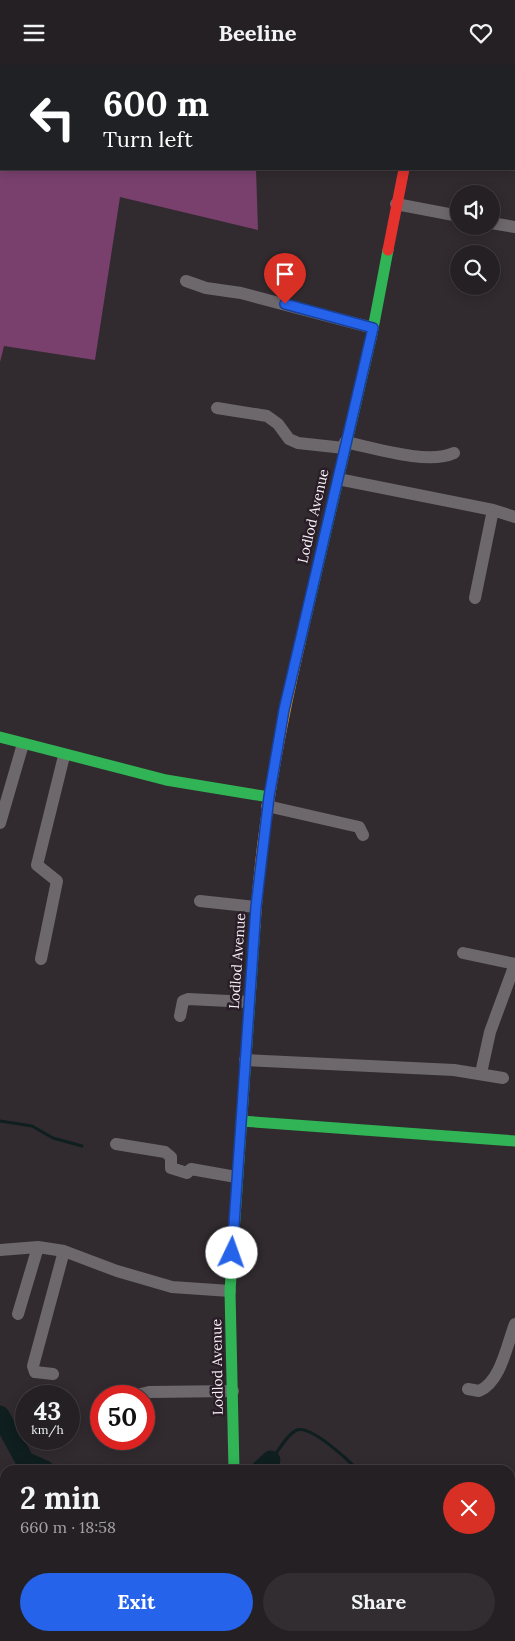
<!DOCTYPE html>
<html lang="en">
<head>
<meta charset="utf-8">
<style>
  :root { --surface:#252024; --page:#312d31; --text:#f1f3f6; --muted:#a3a3a6; --line:#423e41; --accent:#2563eb }
  body { margin:0; font-family:Lora,serif; background:var(--page); color:var(--text); height:100vh; display:flex; flex-direction:column; font-size:19px; white-space:nowrap }
  * { box-sizing:border-box; margin:0 }
  p { font-size:16px; color:var(--muted) }
  .icon { flex:none; width:28px; height:28px; fill:none; stroke:currentColor; stroke-width:2; stroke-linecap:round; stroke-linejoin:round }
  .map { position:relative; flex:1; overflow:hidden }
  .panel { position:absolute; left:0px; top:1400px; width:515px; height:176px; display:flex; flex-direction:column; background:var(--surface); border-radius:15px 15px 0 0; box-shadow:0 2px 12px #0003,0 0 0 1px var(--line) }
  .panel>* { flex:none }
  .guide { position:absolute; left:0px; top:0px; width:515px; height:105px; box-shadow:0 2px 12px #0003,0 0 0 1px var(--line); background:#202124; color:#fff; overflow:hidden }
  .fabs { position:absolute; left:450px; top:120px; display:grid; gap:10px }
  .fabs a { display:grid; place-items:center; width:50px; height:50px; border-radius:50%; background:var(--surface); box-shadow:0 2px 12px #0003,0 0 0 1px var(--line); font-size:25px }
  .speed { position:absolute; left:15px; top:1320px; display:flex; gap:10px; font-size:25px; font-weight:700; text-align:center }
  .speed>* { display:grid; place-content:center; width:65px; height:65px; border-radius:50%; background:var(--surface); box-shadow:0 2px 12px #0003,0 0 0 1px var(--line); line-height:1 }
  .speed small { font-size:12px; font-weight:400 }
  .speed .limit { border:8px solid #d22; background:#fff; color:#111 }
  .pin { position:absolute; display:grid; place-items:center; width:42px; height:42px; color:#fff; margin:-51px -21px; border-radius:50% 50% 50% 0; rotate:-45deg; box-shadow:0 0 5px #0007 }
  .pin .icon { rotate:45deg }
  .me { position:absolute; width:55px; margin:-28px; rotate:3deg; stroke-linejoin:round; filter:drop-shadow(0 0 4px #0008) }
  .turn { display:flex; align-items:center; gap:18px; height:105px; padding:0 20px; font-size:22px }
  .turn .icon { width:65px; height:65px; stroke-width:2.5 }
  .turn b { display:block; font-size:35px; line-height:42px }
  .round { display:grid; place-items:center; flex:none; width:52px; height:52px; border-radius:26px; background:var(--page) }
  .head { display:flex; align-items:center; justify-content:space-between; height:85px; padding:0 20px }
  h1 { font-size:30px; font-weight:800; line-height:38px }
  .primary-button { display:flex; gap:10px; margin-top:auto; padding:10px 20px }
  .primary-button a { flex:1; height:58px; border-radius:30px; background:var(--accent); color:#fff; font-size:20px; font-weight:800; line-height:58px; text-align:center }
  .primary-button a+a { background:var(--page); color:var(--text) }
  header { display:flex; justify-content:space-between; align-items:center; height:65px; padding:0 20px; background:var(--surface); font-size:22px; font-weight:800 }
  .map>svg:first-child { display:block }
  .forest { fill:#79406e }
  .lines { fill:none; stroke-linecap:round; stroke-linejoin:round }
  .stream { stroke:#0f1e1f; stroke-width:3 }
  .river { stroke:#0f1e1f; stroke-width:19 }
  .street { stroke:#6c686c; stroke-width:12 }
  .fast { stroke:#30b455; stroke-width:11 }
  .slow { stroke:#ff9f0a; stroke-width:11 }
  .jam { stroke:#e5322d; stroke-width:11 }
  .route-casing { stroke:#184099; stroke-width:12 }
  .route { stroke:#2563eb; stroke-width:9 }
  .labels { text-anchor:middle; stroke-width:5; stroke-linejoin:round; paint-order:stroke }
  .street-label { font-size:14px; fill:#faf2f8; stroke:#291e27 }
</style>
</head>
<body>
<header><svg class="icon" aria-label="menu" viewBox="0 0 24 24"><path d="M4 6h16M4 12h16M4 18h16"/></svg>Beeline<svg class="icon" aria-label="heart" viewBox="0 0 24 24"><path d="M12 20l-8-8c-3-5 5-10 8-4 3-6 11-1 8 4z"/></svg></header>
<div class="map">
<svg width="515" height="1576" viewBox="0 0 515 1576">
  <rect width="100%" height="100%" fill="#312b30"/>
  <path class="forest" d="M 0,0 L 252,0 L 1,1 L 1,104 L 256,104 L 258,165 L 120,132 L 95,295 L 4,281 L 0,297 Z"/>
  <g class="lines">
    <path class="stream" d="M 131,0 L 147,1
      M 37,1 L 41,0
      M 267,1 L 270,0
      M 0,14 L 1,13
      M 0,1056 L 32,1061 L 53,1073 L 82,1081
      M 271,1395 C 278,1387 287,1369 297,1365 C 311,1360 348,1395 358,1405
      M 510,1465 L 515,1467"/>
    <path class="river" d="M 0,1350 L 25,1396 L 45,1405
      M 260,1405 L 271,1395"/>
    <path class="street" d="M 396,139 L 459,151
      M 491,158 L 515,162
      M 186,216 L 206,223 L 241,228 L 373,263
      M 217,343 L 267,351 L 278,359 L 289,374 L 298,378 L 344,383
      M 345,377 C 374,383 428,400 454,388
      M 338,414 L 493,445 L 515,452
      M 475,533 L 493,445
      M 267,741 L 359,762 L 363,770
      M 0,758 L 23,679
      M 200,836 L 256,842
      M 463,888 L 515,899
      M 41,894 L 57,816 L 37,800 L 64,691
      M 180,951 L 183,936 L 188,934 L 249,937
      M 245,995 L 454,1005 L 503,1013
      M 481,1008 L 490,967 L 515,899
      M 116,1079 L 165,1087 L 171,1092 L 171,1103 L 187,1108 L 191,1104 L 236,1112
      M 0,1185 L 38,1182 L 64,1186 L 117,1206 L 172,1222 L 230,1226
      M 18,1249 L 38,1182
      M 53,1309 L 35,1307 L 33,1301 L 64,1186
      M 468,1324 L 479,1326 C 501,1317 507,1279 515,1259
      M 132,1331 L 149,1327 L 233,1326
      M 501,1571 L 515,1575
      M 321,1573 L 342,1576
      M 368,1576 L 371,1571
      M 429,1576 L 430,1571"/>
    <path class="fast" d="M 422,0 L 422,1
      M 300,578 L 372,269 L 388,185
      M 0,672 L 166,715 L 269,732
      M 241,1056 L 515,1076
      M 234,1405 L 230,1226 L 255,861"/>
    <path class="slow" d="M 255,861 C 261,766 278,671 300,578
      M 228,1571 L 228,1576"/>
    <path class="jam" d="M 388,185 L 404,104"/>
  </g>
  <g class="lines">
    <g class="route-casing">
      <path id="route" d="M 232,1188 L 256,842 L 269,732 L 284,645 L 373,263 L 285,239"/>
    </g>
    <use href="#route" class="route"/>
  </g>
  <g class="labels">
    <g class="street-label">
      <text transform="translate(313 451) rotate(-77)" y="5">Lodlod Avenue</text>
      <text transform="translate(237 896) rotate(-86)" y="5">Lodlod Avenue</text>
      <text transform="translate(217 1302) rotate(-91)" y="5">Lodlod Avenue</text>
    </g>
  </g>
</svg>
<div class="fabs">
<a><svg class="icon" aria-label="sound" viewBox="0 0 24 24"><path d="M4 9h4l5-4v14l-5-4H4zM17 9q2 3 0 6"/></svg></a>
<a><svg class="icon" aria-label="search" viewBox="0 0 24 24"><circle cx="10" cy="10" r="6"/><path d="M15 15l6 6"/></svg></a>
</div>
<div class="speed"><div>43<small>km/h</small></div><div class="limit">50</div></div>
<div class="pin" style="left:285px;top:239px;background:#d93025"><svg class="icon" aria-label="arrive" viewBox="0 0 24 24"><path d="M6 21V4h12l-3 4 3 4H6"/></svg></div>
<svg class="me" style="left:232px;top:1188px" viewBox="-20 -20 40 40"><circle r="19" fill="#fff"/><path d="M0-13L10 11 0 6-10 11z" fill="#2563eb"/></svg>
<div class="guide">
<div class="turn"><svg class="icon" aria-label="left" viewBox="0 0 24 24"><path d="M17 20v-9H6M10 6l-5 5 5 5"/></svg><div><b>600 m</b>Turn left</div></div>
</div>
<section class="panel">
<div class="head"><div><h1>2 min</h1><p>660 m · 18:58</p></div><a class="round" style="background:#d93025;color:#fff"><svg class="icon" aria-label="close" viewBox="0 0 24 24"><path d="M6 6l12 12M18 6L6 18"/></svg></a></div>
<div class="primary-button"><a>Exit</a><a>Share</a></div>
</section>
</div>
</body>
</html>
